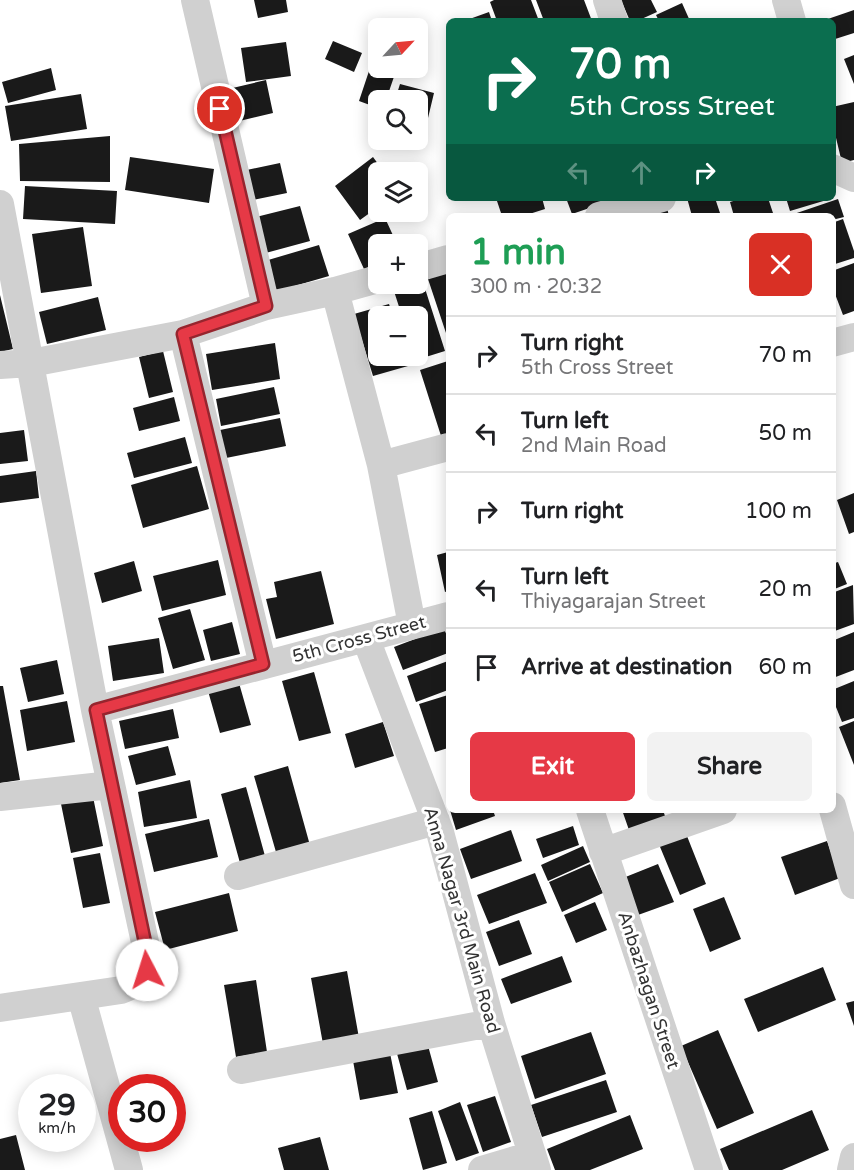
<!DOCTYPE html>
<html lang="en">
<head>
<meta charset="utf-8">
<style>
  :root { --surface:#fff; --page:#f2f2f2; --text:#202124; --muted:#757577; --line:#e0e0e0; --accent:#e63946 }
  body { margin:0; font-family:"Varela Round",sans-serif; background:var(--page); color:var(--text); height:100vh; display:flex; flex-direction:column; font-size:22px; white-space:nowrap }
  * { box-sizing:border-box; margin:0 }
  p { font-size:20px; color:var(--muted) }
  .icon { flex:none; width:33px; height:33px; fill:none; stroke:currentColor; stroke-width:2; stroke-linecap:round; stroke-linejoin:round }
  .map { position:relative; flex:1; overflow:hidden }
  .panel { position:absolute; left:446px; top:213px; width:390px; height:600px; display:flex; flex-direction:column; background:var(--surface); border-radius:9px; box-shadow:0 3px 15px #0003 }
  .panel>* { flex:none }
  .top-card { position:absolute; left:446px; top:18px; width:390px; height:183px; border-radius:9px; box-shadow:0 3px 15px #0003; background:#0b6e4f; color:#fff; overflow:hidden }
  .needle { width:39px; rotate:64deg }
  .fabs { position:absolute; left:368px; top:18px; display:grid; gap:12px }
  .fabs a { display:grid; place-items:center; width:60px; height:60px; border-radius:9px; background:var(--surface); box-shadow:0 3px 15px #0003; font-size:30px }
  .speed { position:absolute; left:18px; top:1074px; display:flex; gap:12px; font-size:30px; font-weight:700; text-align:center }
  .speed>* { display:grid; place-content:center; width:78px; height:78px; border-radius:50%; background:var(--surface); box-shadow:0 3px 15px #0003; line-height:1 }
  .speed small { font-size:15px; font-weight:400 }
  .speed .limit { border:9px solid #d22; background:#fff; color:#111 }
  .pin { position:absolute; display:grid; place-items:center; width:51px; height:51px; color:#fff; margin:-26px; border:3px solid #fff; border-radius:50%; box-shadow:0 2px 6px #0007 }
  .me { position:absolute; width:66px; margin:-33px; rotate:355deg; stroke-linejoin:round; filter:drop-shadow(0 0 4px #0008) }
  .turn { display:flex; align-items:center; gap:21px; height:126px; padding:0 24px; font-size:27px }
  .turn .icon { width:78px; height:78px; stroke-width:2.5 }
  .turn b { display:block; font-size:42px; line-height:51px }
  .lanes { display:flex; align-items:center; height:57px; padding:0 24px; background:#0003; justify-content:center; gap:30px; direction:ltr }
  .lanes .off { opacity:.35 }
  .round { display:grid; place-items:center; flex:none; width:63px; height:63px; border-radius:9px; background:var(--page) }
  .summary { display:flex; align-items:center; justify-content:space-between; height:102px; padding:0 24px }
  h1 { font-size:36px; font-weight:800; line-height:45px; color:#1e9e55 }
  .primary-button { display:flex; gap:12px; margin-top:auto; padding:12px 24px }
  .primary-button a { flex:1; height:69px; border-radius:9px; background:var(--accent); color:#fff; font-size:24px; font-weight:800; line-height:69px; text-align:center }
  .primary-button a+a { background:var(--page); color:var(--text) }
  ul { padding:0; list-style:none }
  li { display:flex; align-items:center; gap:18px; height:78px; padding:0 24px; border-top:2px solid var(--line) }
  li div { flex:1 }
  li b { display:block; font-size:22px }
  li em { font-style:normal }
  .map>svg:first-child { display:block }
  .building { fill:#1a1a1a }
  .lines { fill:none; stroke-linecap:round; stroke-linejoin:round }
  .minor { stroke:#d0d0d0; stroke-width:28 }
  .route-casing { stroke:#96252e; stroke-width:15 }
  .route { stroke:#e63946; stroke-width:10 }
  .labels { text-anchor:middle; stroke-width:6; stroke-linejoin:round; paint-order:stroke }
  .street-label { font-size:18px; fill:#333; stroke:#fff }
</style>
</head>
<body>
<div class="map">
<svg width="854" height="1170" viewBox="0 0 854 1170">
  <rect width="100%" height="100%" fill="#fff"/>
  <path class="building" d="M 254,0 L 286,0 L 288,12 L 258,18 Z
    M 494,0 L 531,0 L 539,21 L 497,21 L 490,2 Z
    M 536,0 L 584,0 L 592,21 L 544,21 Z
    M 621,0 L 651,0 L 657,12 L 637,21 L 630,21 Z
    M 682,3 L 690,21 L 659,21 L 656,15 Z
    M 854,10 L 854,33 L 832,40 L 832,21 L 822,21 Z
    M 489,12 L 492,21 L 464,21 Z
    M 333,41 L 362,53 L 354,72 L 325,59 Z
    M 286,42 L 291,76 L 246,82 L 241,48 Z
    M 854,55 L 854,84 L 844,59 Z
    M 373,59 L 378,61 L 378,68 L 397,68 L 386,100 L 378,100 L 378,108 L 359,101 Z
    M 51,68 L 56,90 L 8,103 L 2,82 Z
    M 266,80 L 273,113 L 231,123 L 224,90 Z
    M 400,84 L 434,93 L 428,118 L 417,115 L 417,100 L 395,100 Z
    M 81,94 L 87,129 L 11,141 L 5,106 Z
    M 854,102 L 854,160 L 842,163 L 832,121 L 832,107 Z
    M 110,136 L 110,182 L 20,181 L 19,144 Z
    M 130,157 L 214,169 L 209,203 L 125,190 Z
    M 373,157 L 384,172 L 378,172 L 378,207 L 360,220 L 335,186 Z
    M 280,163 L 287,193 L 248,201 L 242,171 Z
    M 25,186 L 117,191 L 115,224 L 23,219 Z
    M 496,198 L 542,198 L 545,209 L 523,216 L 502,216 Z
    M 566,198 L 609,198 L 610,201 L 572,214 Z
    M 687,198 L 715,198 L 721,216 L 692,216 Z
    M 743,198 L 768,198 L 774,216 L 734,216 L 730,202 Z
    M 786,198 L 830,198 L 830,199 L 790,211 Z
    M 838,199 L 844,217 L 832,220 L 832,216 L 788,216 Z
    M 300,206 L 310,241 L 262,254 L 252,218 Z
    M 667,208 L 669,216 L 640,216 Z
    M 385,218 L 397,244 L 378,244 L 378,263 L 364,269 L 348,234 Z
    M 843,219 L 854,251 L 854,258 L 832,265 L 832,223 Z
    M 83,227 L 92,286 L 41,293 L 32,234 Z
    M 319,245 L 329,276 L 267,294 L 258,263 Z
    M 854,263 L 854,311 L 843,315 L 832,286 L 832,271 Z
    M 448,269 L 448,339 L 427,276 Z
    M 421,276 L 445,351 L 416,360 L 414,356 L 417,356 L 417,316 L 402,316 L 392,285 L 417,284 L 417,278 Z
    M 0,295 L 13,349 L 0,352 Z
    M 98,297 L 106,330 L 47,344 L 39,312 Z
    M 389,304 L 393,316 L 378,316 L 378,356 L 405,356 L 408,366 L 373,376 L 354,314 Z
    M 275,343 L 280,379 L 212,390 L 206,354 Z
    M 163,351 L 173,392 L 149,398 L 139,357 Z
    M 448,361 L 448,437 L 442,439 L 420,370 Z
    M 274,387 L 280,414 L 221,426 L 216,399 Z
    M 174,397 L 180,421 L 139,431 L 133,408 Z
    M 280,418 L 286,446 L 226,458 L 220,430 Z
    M 24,430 L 28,461 L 0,464 L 0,433 Z
    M 185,437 L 192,463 L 134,478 L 127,453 Z
    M 197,466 L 209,509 L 143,528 L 131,485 Z
    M 36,471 L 39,498 L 0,503 L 0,476 Z
    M 854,493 L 854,532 L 849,534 L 837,500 Z
    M 448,552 L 448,591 L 445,592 L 437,555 Z
    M 218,560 L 226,595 L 162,611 L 153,576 Z
    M 134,561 L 142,591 L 102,603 L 94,573 Z
    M 838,562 L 847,584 L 832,590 L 832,564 Z
    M 321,571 L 334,624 L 276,639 L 266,599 L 277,597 L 274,582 Z
    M 853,585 L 854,624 L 832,632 L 832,593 Z
    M 190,609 L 205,660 L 173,669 L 158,618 Z
    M 232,622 L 240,654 L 211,661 L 203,630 Z
    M 444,628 L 448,639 L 448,653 L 403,670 L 394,647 Z
    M 854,632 L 854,670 L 833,678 L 832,641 Z
    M 159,638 L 164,673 L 113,681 L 108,646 Z
    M 57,660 L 64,694 L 28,702 L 20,668 Z
    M 448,661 L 448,690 L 416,702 L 407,676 Z
    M 314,672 L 331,733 L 299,741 L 282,681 Z
    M 854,681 L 854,718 L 842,722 L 832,697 L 832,690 Z
    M 239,683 L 251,725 L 220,733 L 208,691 Z
    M 0,686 L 3,686 L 20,780 L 0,783 Z
    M 448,695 L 448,748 L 435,752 L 419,704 Z
    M 67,701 L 75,742 L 27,751 L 20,710 Z
    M 173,709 L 179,738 L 125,749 L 119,721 Z
    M 854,721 L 854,765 L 839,727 Z
    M 383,722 L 394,756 L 355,768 L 345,734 Z
    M 168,746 L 176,775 L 136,785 L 128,756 Z
    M 288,766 L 311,849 L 278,859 L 254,776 Z
    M 190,780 L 197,818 L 144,827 L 138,792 Z
    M 246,787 L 265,856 L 240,863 L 221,794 Z
    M 92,792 L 103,846 L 71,853 L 60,799 Z
    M 450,810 L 493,810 L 495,816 L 456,830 Z
    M 622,810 L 663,810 L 665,816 L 629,830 Z
    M 209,819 L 218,857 L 154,872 L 145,834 Z
    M 573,826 L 579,845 L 543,858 L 536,839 Z
    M 511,830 L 522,861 L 471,879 L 460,849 Z
    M 685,831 L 706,884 L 680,895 L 658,842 Z
    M 827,841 L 840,878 L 795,895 L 781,857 Z
    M 583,846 L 590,862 L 548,881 L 541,865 Z
    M 100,853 L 110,903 L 83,908 L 73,858 Z
    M 590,864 L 603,893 L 562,912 L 549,882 Z
    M 658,864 L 674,902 L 638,915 L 623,878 Z
    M 535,873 L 547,903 L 489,924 L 477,895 Z
    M 229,893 L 238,931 L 165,950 L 155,912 Z
    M 724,897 L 741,939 L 710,952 L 693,909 Z
    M 595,902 L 607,930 L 576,943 L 564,915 Z
    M 519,920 L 532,954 L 499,966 L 486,932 Z
    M 562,956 L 572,982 L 511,1004 L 501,979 Z
    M 823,967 L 836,1000 L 758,1032 L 744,999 Z
    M 347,971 L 359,1038 L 323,1044 L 311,978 Z
    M 256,980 L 267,1052 L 236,1057 L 224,985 Z
    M 854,1001 L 854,1026 L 846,1003 Z
    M 718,1030 L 754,1113 L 717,1129 L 681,1046 Z
    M 591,1032 L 606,1074 L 535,1099 L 521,1056 Z
    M 427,1042 L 438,1082 L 407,1090 L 396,1050 Z
    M 389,1048 L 398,1093 L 360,1100 L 352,1055 Z
    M 164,1080 L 167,1088 L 147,1088 Z
    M 606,1080 L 617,1112 L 542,1137 L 531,1105 Z
    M 495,1096 L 511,1142 L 483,1152 L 467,1105 Z
    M 172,1099 L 178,1112 L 172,1114 Z
    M 460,1102 L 479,1153 L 456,1161 L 438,1111 Z
    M 812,1110 L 829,1150 L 782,1170 L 729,1170 L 720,1149 Z
    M 432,1111 L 447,1163 L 423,1170 L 409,1118 Z
    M 630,1115 L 643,1149 L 590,1170 L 555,1170 L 547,1149 Z
    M 16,1135 L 25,1170 L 0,1170 L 0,1139 Z
    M 320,1137 L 329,1170 L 284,1170 L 278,1148 Z"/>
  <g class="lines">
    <path class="minor" d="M 195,0 L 266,306
      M 607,0 L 614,21
      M 786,0 L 792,21
      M 832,168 L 854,178
      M 0,204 L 95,710 L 146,947 C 147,973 147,980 121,990 L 0,1008
      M 599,216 L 662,198
      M 417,268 L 448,259
      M 335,291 L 381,465 L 412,625
      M 183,334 L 263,665
      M 832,343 L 854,337
      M 0,365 L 31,363 L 183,334 L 266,306 L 335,291 L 378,279
      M 381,465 L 448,447
      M 366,639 L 440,832 L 491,1023 L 537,1170
      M 95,710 L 448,616
      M 0,797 L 111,785
      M 832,806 L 854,885
      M 590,810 L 709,1170
      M 603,852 L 723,810
      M 238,876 L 436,821
      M 81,996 L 129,1170
      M 241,1070 L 491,1023
      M 482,1170 L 532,1155
      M 851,1170 L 854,1157"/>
  </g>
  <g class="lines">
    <g class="route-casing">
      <path id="route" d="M 147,970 L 146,947 L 96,710 L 263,664 L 183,334 L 266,306 L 220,109"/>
    </g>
    <use href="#route" class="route"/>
  </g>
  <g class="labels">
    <g class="street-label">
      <text transform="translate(359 639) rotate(-15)" y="6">5th Cross Street</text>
      <text transform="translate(462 920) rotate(74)" y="6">Anna Nagar 3rd Main Road</text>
      <text transform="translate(649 990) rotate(72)" y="6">Anbazhagan Street</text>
    </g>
  </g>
</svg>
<div class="fabs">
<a><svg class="needle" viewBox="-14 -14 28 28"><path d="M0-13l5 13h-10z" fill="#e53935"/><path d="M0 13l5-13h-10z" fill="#757577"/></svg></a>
<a><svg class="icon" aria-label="search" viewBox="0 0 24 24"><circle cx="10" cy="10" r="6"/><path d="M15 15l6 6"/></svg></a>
<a><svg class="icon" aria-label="layers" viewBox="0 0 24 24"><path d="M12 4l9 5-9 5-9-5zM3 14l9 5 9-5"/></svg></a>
<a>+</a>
<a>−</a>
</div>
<div class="speed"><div>29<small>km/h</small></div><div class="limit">30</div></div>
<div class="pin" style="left:220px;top:109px;background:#d93025"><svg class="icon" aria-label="arrive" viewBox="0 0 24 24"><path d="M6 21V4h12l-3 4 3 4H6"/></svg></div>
<svg class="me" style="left:147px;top:970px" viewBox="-20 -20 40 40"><circle r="19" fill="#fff"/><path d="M0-13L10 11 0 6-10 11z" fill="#e63946"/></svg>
<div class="top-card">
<div class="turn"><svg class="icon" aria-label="right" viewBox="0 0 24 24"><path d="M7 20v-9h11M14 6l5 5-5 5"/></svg><div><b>70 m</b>5th Cross Street</div></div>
<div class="lanes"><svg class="icon off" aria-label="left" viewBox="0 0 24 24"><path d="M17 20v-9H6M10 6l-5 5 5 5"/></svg><svg class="icon off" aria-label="ahead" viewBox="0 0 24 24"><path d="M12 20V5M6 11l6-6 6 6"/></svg><svg class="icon" aria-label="right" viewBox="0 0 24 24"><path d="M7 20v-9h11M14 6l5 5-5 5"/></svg></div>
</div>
<section class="panel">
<div class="summary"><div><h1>1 min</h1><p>300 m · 20:32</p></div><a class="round" style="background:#d93025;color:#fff"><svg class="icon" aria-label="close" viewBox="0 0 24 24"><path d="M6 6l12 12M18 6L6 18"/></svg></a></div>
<ul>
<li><svg class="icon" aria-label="right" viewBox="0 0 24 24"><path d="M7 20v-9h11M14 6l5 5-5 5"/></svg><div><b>Turn right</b><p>5th Cross Street</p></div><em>70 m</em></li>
<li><svg class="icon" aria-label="left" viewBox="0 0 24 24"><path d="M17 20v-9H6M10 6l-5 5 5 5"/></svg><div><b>Turn left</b><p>2nd Main Road</p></div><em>50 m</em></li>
<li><svg class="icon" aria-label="right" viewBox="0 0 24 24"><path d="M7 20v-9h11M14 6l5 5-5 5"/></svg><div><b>Turn right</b></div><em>100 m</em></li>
<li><svg class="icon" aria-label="left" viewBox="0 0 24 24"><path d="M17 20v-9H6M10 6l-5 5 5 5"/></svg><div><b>Turn left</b><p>Thiyagarajan Street</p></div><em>20 m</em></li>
<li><svg class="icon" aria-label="arrive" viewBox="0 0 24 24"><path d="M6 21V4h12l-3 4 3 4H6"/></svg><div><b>Arrive at destination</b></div><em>60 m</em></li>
</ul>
<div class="primary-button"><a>Exit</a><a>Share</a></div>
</section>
</div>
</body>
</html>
